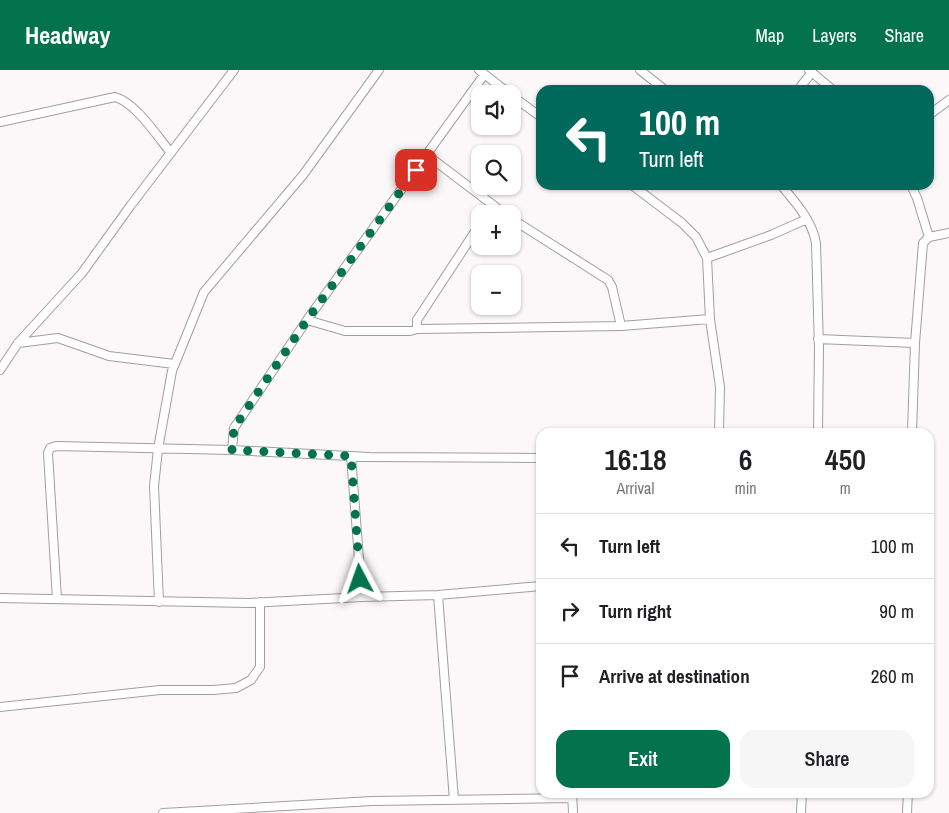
<!DOCTYPE html>
<html lang="en">
<head>
<meta charset="utf-8">
<style>
  :root { --surface:#fff; --page:#f6f6f6; --text:#202124; --muted:#757577; --line:#e0e0e0; --accent:#02734d }
  body { margin:0; font-family:"Archivo Narrow",sans-serif; background:var(--page); color:var(--text); height:100vh; display:flex; flex-direction:column; font-size:19px; white-space:nowrap }
  * { box-sizing:border-box; margin:0 }
  p { font-size:16px; color:var(--muted) }
  .icon { flex:none; width:28px; height:28px; fill:none; stroke:currentColor; stroke-width:2; stroke-linecap:round; stroke-linejoin:round }
  .map { position:relative; flex:1; overflow:hidden }
  .side { position:absolute; left:536px; top:358px; width:398px; height:370px; display:flex; flex-direction:column; background:var(--surface); border-radius:15px; box-shadow:0 1px 4px #0004 }
  .side>* { flex:none }
  .hud { position:absolute; left:536px; top:15px; width:398px; height:105px; border-radius:15px; box-shadow:0 1px 4px #0004; background:#00695c; color:#fff; overflow:hidden }
  .tools { position:absolute; left:471px; top:15px; display:grid; gap:10px }
  .tools a { display:grid; place-items:center; width:50px; height:50px; border-radius:10px; background:var(--surface); box-shadow:0 1px 4px #0004; font-size:25px }
  .pin { position:absolute; display:grid; place-items:center; width:42px; height:42px; color:#fff; margin:-21px; border-radius:10px; box-shadow:0 2px 8px #0006 }
  .me { position:absolute; width:55px; margin:-28px; rotate:356deg; stroke-linejoin:round; filter:drop-shadow(0 0 4px #0008) }
  .turn { display:flex; align-items:center; gap:18px; height:105px; padding:0 20px; font-size:22px }
  .turn .icon { width:65px; height:65px; stroke-width:2.5 }
  .turn b { display:block; font-size:35px; line-height:42px }
  .eta { display:flex; justify-content:space-evenly; align-items:center; height:85px; text-align:center }
  .eta b { font-size:30px; font-weight:600; line-height:35px }
  .action { display:flex; gap:10px; margin-top:auto; padding:10px 20px }
  .action a { flex:1; height:58px; border-radius:15px; background:var(--accent); color:#fff; font-size:20px; font-weight:600; line-height:58px; text-align:center }
  .action a+a { background:var(--page); color:var(--text) }
  ul { padding:0; list-style:none }
  li { display:flex; align-items:center; gap:15px; height:65px; padding:0 20px; border-top:1px solid var(--line) }
  li div { flex:1 }
  li b { display:block; font-size:19px }
  li em { font-style:normal }
  header { display:flex; align-items:center; gap:30px; box-sizing:border-box; height:70px; padding:0 25px; background:var(--accent); color:#fff }
  header strong { font-size:24px }
  nav { display:flex; gap:28px; margin-inline-start:auto; font-size:18px }
  .map>svg:first-child { display:block }
  .lines { fill:none; stroke-linecap:round; stroke-linejoin:round }
  .minor-casing { stroke:#a19e9f; stroke-width:10 }
  .minor { stroke:#fff; stroke-width:8 }
  .route { stroke:#02734d; stroke-width:9; stroke-dasharray:0 16.2 }
</style>
</head>
<body>
<header>
<strong>Headway</strong>
<nav><a>Map</a><a>Layers</a><a>Share</a></nav>
</header>
<div class="map">
<svg width="949" height="743" viewBox="0 0 949 743">
  <rect width="100%" height="100%" fill="#fcf8fa"/>
  <g class="lines">
    <g class="minor-casing">
      <path id="minor" d="M 479,0 L 510,24
        M 640,0 L 665,20
        M 809,0 L 833,20
        M 798,20 L 812,2
        M 512,26 L 541,47
        M 929,45 L 949,30
        M 0,52 L 115,27 C 136,33 157,66 171,83
        M 427,85 L 505,144
        M 632,115 L 682,153 L 696,167 L 707,188 L 710,249 L 720,317 L 719,362
        M 781,115 C 795,132 812,150 816,173 L 819,278 L 818,362
        M 911,115 L 917,128 L 929,167 L 923,173 L 915,273 L 912,362
        M 512,149 L 608,210 L 612,217 L 621,256
        M 929,167 L 949,163
        M 707,188 L 771,165 L 807,149
        M 307,250 L 345,261 L 410,261 L 417,259 L 621,256 L 710,249
        M 417,259 L 417,250 L 480,154
        M 818,269 L 915,273
        M 18,273 L 58,268 L 109,286 L 174,294
        M 0,300 L 18,273 L 82,203 L 131,135 L 234,0
        M 232,380 L 234,358 L 307,250 L 484,5
        M 351,386 L 362,527
        M 438,525 L 454,730
        M 0,528 L 249,533 L 362,527 L 438,525 L 541,516
        M 57,529 L 48,383 L 50,378 L 56,376 L 232,380 L 369,387 L 541,388
        M 159,532 L 154,416 L 158,379 L 172,301 L 204,222 L 303,105 L 379,0
        M 0,637 L 160,620 L 213,620 L 236,618 L 251,610 L 260,597 L 260,532
        M 572,722 L 573,743
        M 163,743 L 372,731 L 572,728
        M 801,743 L 802,722
        M 907,743 L 908,722"/>
    </g>
    <use href="#minor" class="minor"/>
  </g>
  <g class="lines">
    <path class="route" d="M 360,509 L 351,386 L 232,380 L 234,358 L 307,250 L 416,100"/>
  </g>
</svg>
<div class="tools">
<a><svg class="icon" aria-label="sound" viewBox="0 0 24 24"><path d="M4 9h4l5-4v14l-5-4H4zM17 9q2 3 0 6"/></svg></a>
<a><svg class="icon" aria-label="search" viewBox="0 0 24 24"><circle cx="10" cy="10" r="6"/><path d="M15 15l6 6"/></svg></a>
<a>+</a>
<a>−</a>
</div>
<div class="pin" style="left:416px;top:100px;background:#d93025"><svg class="icon" aria-label="arrive" viewBox="0 0 24 24"><path d="M6 21V4h12l-3 4 3 4H6"/></svg></div>
<svg class="me" style="left:360px;top:509px" viewBox="-20 -20 40 40"><path d="M0-17L14 15 0 8-14 15z" fill="#02734d" stroke="#fff" stroke-width="4"/></svg>
<div class="hud">
<div class="turn"><svg class="icon" aria-label="left" viewBox="0 0 24 24"><path d="M17 20v-9H6M10 6l-5 5 5 5"/></svg><div><b>100 m</b>Turn left</div></div>
</div>
<section class="side">
<div class="eta">
<div><b>16:18</b><p>Arrival</p></div>
<div><b>6</b><p>min</p></div>
<div><b>450</b><p>m</p></div>
</div>
<ul>
<li><svg class="icon" aria-label="left" viewBox="0 0 24 24"><path d="M17 20v-9H6M10 6l-5 5 5 5"/></svg><div><b>Turn left</b></div><em>100 m</em></li>
<li><svg class="icon" aria-label="right" viewBox="0 0 24 24"><path d="M7 20v-9h11M14 6l5 5-5 5"/></svg><div><b>Turn right</b></div><em>90 m</em></li>
<li><svg class="icon" aria-label="arrive" viewBox="0 0 24 24"><path d="M6 21V4h12l-3 4 3 4H6"/></svg><div><b>Arrive at destination</b></div><em>260 m</em></li>
</ul>
<div class="action"><a>Exit</a><a>Share</a></div>
</section>
</div>
</body>
</html>
